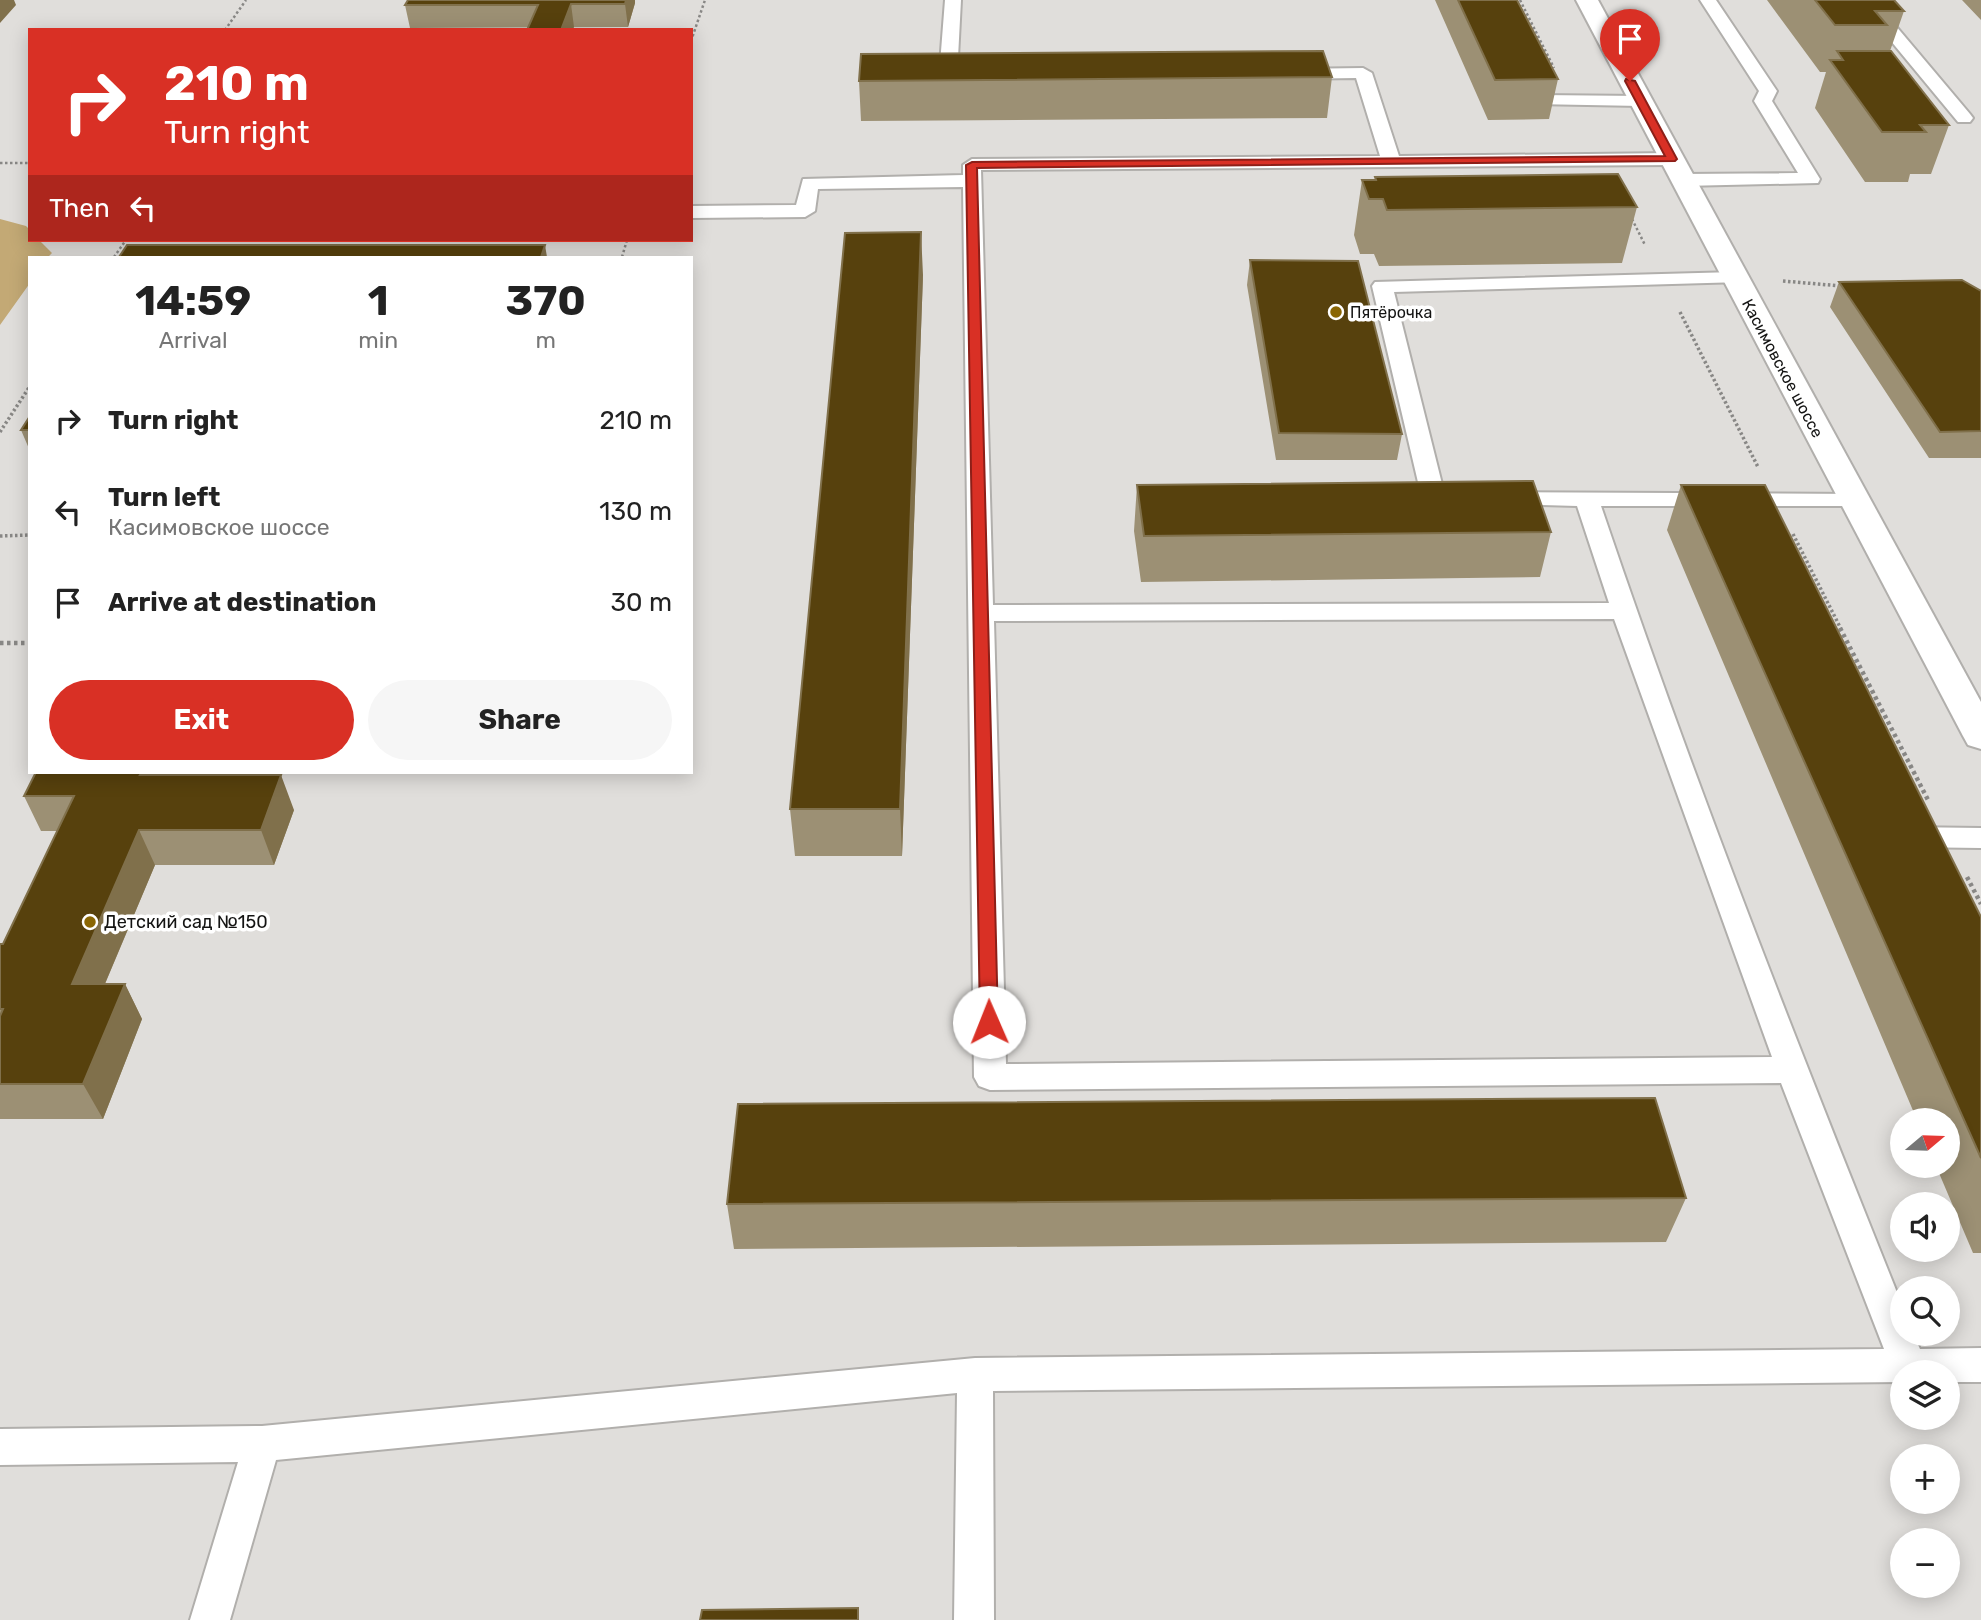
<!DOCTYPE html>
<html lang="en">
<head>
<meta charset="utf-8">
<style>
  :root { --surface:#fff; --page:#f6f6f6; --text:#222; --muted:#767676; --accent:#d93025 }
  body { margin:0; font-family:Rubik,sans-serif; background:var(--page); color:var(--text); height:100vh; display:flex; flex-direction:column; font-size:26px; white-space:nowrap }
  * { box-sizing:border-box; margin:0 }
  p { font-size:23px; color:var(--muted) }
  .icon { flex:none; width:38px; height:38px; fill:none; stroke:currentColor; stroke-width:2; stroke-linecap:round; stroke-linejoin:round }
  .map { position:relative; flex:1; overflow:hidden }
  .panel { position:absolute; left:28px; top:256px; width:665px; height:518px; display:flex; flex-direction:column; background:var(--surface); border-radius:0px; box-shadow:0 4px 18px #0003 }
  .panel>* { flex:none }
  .banner { position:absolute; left:28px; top:28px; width:665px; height:214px; border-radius:0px; box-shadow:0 4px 18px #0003; background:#d93025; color:#fff; overflow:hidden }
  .needle { width:46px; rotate:71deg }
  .buttons { position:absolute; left:1890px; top:1108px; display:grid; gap:14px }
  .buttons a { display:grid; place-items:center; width:70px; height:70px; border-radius:50%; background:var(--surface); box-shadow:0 4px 18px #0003; font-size:35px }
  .pin { position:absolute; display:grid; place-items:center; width:60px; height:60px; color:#fff; margin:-72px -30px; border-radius:50% 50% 50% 0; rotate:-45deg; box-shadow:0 0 7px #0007 }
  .pin .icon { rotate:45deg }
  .me { position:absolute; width:77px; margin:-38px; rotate:359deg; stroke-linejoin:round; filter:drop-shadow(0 0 5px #0008) }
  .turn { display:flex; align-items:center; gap:24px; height:147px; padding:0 21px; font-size:32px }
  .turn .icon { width:91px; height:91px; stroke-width:2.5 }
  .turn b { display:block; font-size:49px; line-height:60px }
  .then { display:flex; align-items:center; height:66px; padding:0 21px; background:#0003; gap:14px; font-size:26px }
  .eta { display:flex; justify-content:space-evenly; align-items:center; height:119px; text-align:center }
  .eta b { font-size:42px; font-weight:700; line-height:49px }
  .action { display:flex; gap:14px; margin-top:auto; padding:14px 21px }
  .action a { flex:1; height:80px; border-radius:42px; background:var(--accent); color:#fff; font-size:28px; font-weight:700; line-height:80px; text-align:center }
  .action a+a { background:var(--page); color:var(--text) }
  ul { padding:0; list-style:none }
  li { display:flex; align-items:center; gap:21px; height:91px; padding:0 21px }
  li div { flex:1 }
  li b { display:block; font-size:26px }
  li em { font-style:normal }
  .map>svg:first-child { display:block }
  .green { fill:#c3a975 }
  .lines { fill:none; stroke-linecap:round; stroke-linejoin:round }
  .lane-casing { stroke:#b1afac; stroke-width:4 }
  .street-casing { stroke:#b1afac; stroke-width:4 }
  .path-far2 { stroke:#888785; stroke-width:2.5; stroke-dasharray:2.5 2.5; stroke-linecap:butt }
  .path-far1 { stroke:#888785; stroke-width:3.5; stroke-dasharray:2.5 2.5; stroke-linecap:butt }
  .path { stroke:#888785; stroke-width:4.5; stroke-dasharray:3.5 3.5; stroke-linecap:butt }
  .lane { fill:#fff; fill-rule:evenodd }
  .street { fill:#fff; fill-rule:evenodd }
  .wall { fill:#9c9074 }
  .shaded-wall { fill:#80704b }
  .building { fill:#57410d; stroke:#80704b; stroke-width:2 }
  .route { fill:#d93025; stroke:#8d1f18; stroke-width:2 }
  .poi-dot { fill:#8a6604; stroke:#fff; stroke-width:2.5 }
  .labels { text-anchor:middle; stroke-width:7; stroke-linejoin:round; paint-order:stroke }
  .far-poi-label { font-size:16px; fill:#141413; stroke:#fff; text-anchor:start }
  .far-street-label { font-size:16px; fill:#141413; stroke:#fff }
  .poi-label { font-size:18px; fill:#141413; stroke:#fff; text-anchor:start }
</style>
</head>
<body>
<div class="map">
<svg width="1981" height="1620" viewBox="0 0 1981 1620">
  <rect width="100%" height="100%" fill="#e0dedb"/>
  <path class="green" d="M 0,219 L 26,226 L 30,230 L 30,240 L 39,240 L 52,253 L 48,257 L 30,257 L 30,283 L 0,325 Z"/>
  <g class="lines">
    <g class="lane-casing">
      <path id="lane" d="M 945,0 L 961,0 L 957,77 L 948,82 L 939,77 Z
        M 1700,0 L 1716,0 L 1777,91 L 1772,101 L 1820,179 L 1818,183 L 1683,186 L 1674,180 L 1683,174 L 1798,173 L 1754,101 L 1759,91 Z
        M 1857,0 L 1874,0 L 1970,114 L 1973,118 L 1970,122 L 1958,122 Z
        M 1363,68 L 1372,73 L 1399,156 L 1672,153 L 1681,159 L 1672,165 L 981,170 L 993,605 L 1609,603 L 1577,506 L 1501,504 L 1493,502 L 1489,497 L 1493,492 L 1861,494 L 1865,499 L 1861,504 L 1853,506 L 1601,506 C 1692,776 1796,1041 1902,1305 L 1902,1334 L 1913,1334 L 1920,1349 L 1981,1348 L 1981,1382 L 1948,1382 L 1948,1372 L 1902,1372 L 1902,1382 L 993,1391 L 994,1620 L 954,1620 L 957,1393 L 276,1460 L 230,1620 L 190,1620 L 238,1462 L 0,1465 L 0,1429 L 262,1426 L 975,1358 L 1884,1349 L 1781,1083 L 990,1090 L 979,1086 L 974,1077 L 963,187 L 818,189 L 815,211 L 805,217 L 691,218 L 691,206 L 796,205 L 803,179 L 963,175 L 963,165 L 972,159 L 1380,156 L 1356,78 L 1292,79 L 1283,74 L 1292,69 ZM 1614,619 L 1772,1057 L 1006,1064 L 994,621 Z
        M 1539,95 L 1641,96 L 1650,101 L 1641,106 L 1533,104 L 1530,100 Z
        M 1735,272 L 1742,274 L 1745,278 L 1742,282 L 1394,292 L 1443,488 L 1465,491 L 1469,496 L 1465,501 L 1457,503 L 1425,500 L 1421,495 L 1372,286 L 1375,282 Z
        M 1905,827 L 1981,828 L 1981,848 L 1905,847 L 1895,844 L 1891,837 L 1895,830 Z"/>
    </g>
    <g class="street-casing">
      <path id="street" d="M 1576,0 L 1598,0 L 1981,702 L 1981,749 L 1968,745 L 1963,736 Z"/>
    </g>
    <path class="path-far2" d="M 1520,0 L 1554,68
      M 225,30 L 246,0
      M 691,41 L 705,0
      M 0,163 L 30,163
      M 1632,219 L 1645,245
      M 114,257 L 126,240
      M 622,257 L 627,240"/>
    <path class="path-far1" d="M 1783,281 L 1841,286
      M 1680,312 L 1758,467
      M 0,432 L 30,386
      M 1793,534 L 1841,629
      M 0,536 L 30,535"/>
    <path class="path" d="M 1840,628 L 1928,800
      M 0,643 L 30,643
      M 1967,877 L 1981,904"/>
    <use href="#lane" class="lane"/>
    <use href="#street" class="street"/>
  </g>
  <path class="wall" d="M 408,0 L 635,0 L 635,3 L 628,27 L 410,28 L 405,5 Z
    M 1435,0 L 1517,0 L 1558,79 L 1549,119 L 1488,120 Z
    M 1767,0 L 1894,0 L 1904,11 L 1890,51 L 1949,125 L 1931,174 L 1910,174 L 1908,182 L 1865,182 L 1815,108 L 1826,72 L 1820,72 Z
    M 1962,0 L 1981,0 L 1981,20 Z
    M 1332,77 L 1327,118 L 861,121 L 859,81 Z
    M 1375,177 L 1637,207 L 1622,263 L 1379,266 L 1374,254 L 1360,254 L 1354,235 L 1362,180 L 1375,180 Z
    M 1250,260 L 1402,434 L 1397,460 L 1276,460 L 1247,285 Z
    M 923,275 L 902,856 L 795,856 L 790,809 Z
    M 1839,282 L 1981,291 L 1981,458 L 1929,458 L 1830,307 Z
    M 30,416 L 30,451 L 21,430 Z
    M 1137,485 L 1551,532 L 1540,577 L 1141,582 L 1134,531 Z
    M 1681,485 L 1981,917 L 1981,1253 L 1973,1253 L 1936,1166 L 1948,1166 L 1948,1120 L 1917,1120 L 1667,530 Z
    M 172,772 L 171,775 L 294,810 L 274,865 L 155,865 L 105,984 L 125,984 L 142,1019 L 103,1119 L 0,1119 L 0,944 L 3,944 L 57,831 L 41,831 L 24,796 Z
    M 1686,1198 L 1666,1242 L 734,1249 L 727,1204 Z"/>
  <path class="shaded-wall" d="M 0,0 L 14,0 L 16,5 L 0,23 Z
    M 626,0 L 635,0 L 635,3 L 628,27 L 625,4 Z
    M 571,4 L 574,27 L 573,30 L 561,30 Z
    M 921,232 L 923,275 L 902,856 L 900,809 Z
    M 545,245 L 547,257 L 541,257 Z
    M 142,772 L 172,772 L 155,811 L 140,775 Z
    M 281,775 L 294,810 L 274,865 L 261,830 Z
    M 139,830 L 155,865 L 90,1019 L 72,984 Z
    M 125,984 L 142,1019 L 103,1119 L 83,1084 Z"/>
  <path class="building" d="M 408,0 L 626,0 L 625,4 L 571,4 L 561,30 L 527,30 L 538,5 L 405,5 Z
    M 1458,0 L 1517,0 L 1558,79 L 1495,80 Z
    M 1815,0 L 1894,0 L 1904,11 L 1875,11 L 1887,25 L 1835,25 Z
    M 1323,51 L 1332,77 L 859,81 L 861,54 Z
    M 1837,51 L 1891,51 L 1949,125 L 1920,125 L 1926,132 L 1882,132 L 1830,60 L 1843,60 Z
    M 1618,174 L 1637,207 L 1387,210 L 1383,199 L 1369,199 L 1362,180 L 1376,180 L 1375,177 Z
    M 921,232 L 900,809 L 790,809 L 845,233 Z
    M 127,245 L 545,245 L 541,257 L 119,257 Z
    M 1250,260 L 1358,261 L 1402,434 L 1279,433 Z
    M 1962,280 L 1981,291 L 1981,431 L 1940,432 L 1839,282 Z
    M 30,416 L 30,430 L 21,430 Z
    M 1533,481 L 1551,532 L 1144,536 L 1137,485 Z
    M 1681,485 L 1765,485 L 1981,917 L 1981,1158 Z
    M 36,772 L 142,772 L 140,775 L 281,775 L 261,830 L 139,830 L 72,984 L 125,984 L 83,1084 L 0,1084 L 0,1016 L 3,1009 L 0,1009 L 0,944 L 3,944 L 74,796 L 24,796 Z
    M 1655,1098 L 1686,1198 L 727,1204 L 738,1104 Z
    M 858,1608 L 858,1620 L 700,1620 L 702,1610 Z"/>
  <path class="route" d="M 1626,79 L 1635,81 L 1677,159 L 1675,161 L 977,168 L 998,1022 L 995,1027 L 983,1027 L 980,1022 L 966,165 L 972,162 L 1665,156 L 1625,81 Z"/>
  <g class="poi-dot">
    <circle cx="1336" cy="312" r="7"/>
    <circle cx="90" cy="922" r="7"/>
  </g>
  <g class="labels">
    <g class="far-poi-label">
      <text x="1350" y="318">Пятёрочка</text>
    </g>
    <g class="far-street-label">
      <text transform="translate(1783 368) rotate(62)" y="6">Касимовское шоссе</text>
    </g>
    <g class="poi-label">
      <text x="104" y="928">Детский сад №150</text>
    </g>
  </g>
</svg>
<div class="buttons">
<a><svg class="needle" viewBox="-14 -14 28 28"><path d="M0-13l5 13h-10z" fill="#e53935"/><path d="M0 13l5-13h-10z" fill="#767676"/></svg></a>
<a><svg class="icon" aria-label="sound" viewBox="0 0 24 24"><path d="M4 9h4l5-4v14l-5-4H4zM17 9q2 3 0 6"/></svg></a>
<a><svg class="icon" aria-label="search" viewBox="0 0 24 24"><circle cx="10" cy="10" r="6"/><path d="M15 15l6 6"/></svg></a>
<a><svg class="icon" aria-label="layers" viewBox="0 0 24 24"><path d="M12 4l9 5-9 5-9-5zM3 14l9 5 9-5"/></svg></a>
<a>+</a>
<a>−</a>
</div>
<div class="pin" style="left:1630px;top:81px;background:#d93025"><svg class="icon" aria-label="arrive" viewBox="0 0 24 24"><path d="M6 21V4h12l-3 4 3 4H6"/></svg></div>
<svg class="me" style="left:989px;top:1022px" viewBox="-20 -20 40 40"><circle r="19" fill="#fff"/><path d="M0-13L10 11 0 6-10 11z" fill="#d93025"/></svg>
<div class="banner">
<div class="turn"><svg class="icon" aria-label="right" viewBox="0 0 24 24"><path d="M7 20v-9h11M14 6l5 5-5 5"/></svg><div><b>210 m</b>Turn right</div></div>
<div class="then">Then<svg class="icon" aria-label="left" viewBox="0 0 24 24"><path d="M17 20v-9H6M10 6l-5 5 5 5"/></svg></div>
</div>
<section class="panel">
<div class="eta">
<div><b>14:59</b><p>Arrival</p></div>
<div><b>1</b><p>min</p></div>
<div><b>370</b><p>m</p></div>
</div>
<ul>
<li><svg class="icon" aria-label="right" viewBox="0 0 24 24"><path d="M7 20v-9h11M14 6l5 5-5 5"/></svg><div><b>Turn right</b></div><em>210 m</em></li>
<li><svg class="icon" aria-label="left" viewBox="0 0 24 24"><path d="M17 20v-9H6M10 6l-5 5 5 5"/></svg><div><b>Turn left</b><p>Касимовское шоссе</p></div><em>130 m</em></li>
<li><svg class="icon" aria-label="arrive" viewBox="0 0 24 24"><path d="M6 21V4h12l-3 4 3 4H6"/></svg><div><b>Arrive at destination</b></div><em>30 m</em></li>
</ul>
<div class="action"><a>Exit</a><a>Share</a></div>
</section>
</div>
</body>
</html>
